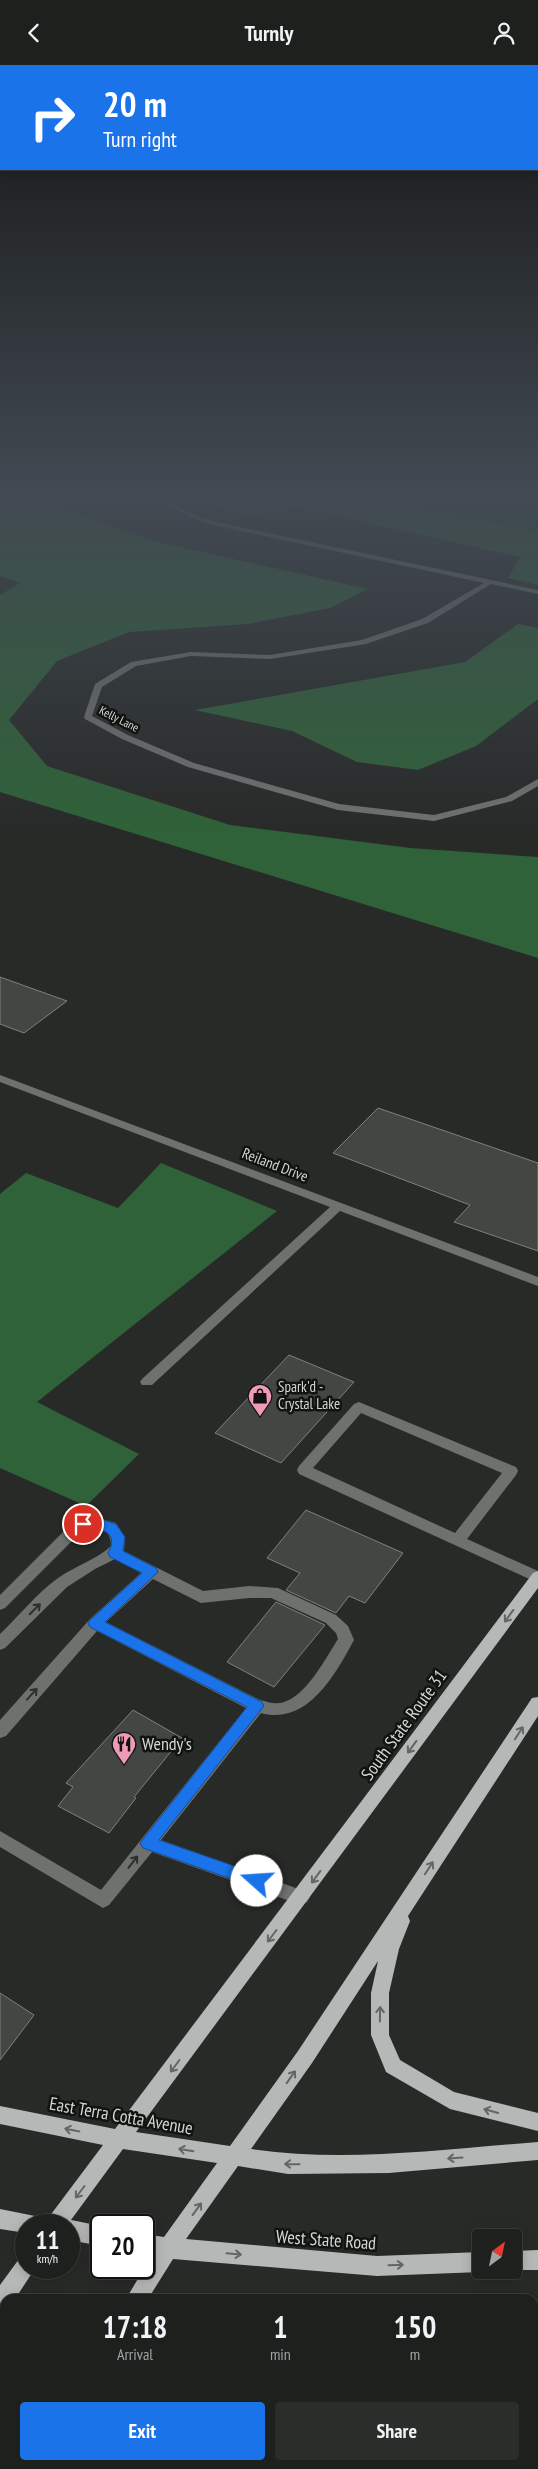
<!DOCTYPE html>
<html lang="en">
<head>
<meta charset="utf-8">
<style>
  :root { --surface:#1e201e; --page:#2b2d2b; --text:#f1f3f6; --muted:#a1a3a4; --line:#3c3e3c; --accent:#1a73e8 }
  body { margin:0; font-family:"PT Sans Narrow",sans-serif; background:var(--page); color:var(--text); height:100vh; display:flex; flex-direction:column; font-size:19px; white-space:nowrap }
  * { box-sizing:border-box; margin:0 }
  p { font-size:16px; color:var(--muted) }
  .icon { flex:none; width:28px; height:28px; fill:none; stroke:currentColor; stroke-width:2; stroke-linecap:round; stroke-linejoin:round }
  .map { position:relative; flex:1; overflow:hidden }
  .panel { position:absolute; left:0px; top:2229px; width:539px; height:176px; display:flex; flex-direction:column; background:var(--surface); border-radius:15px 15px 0 0; box-shadow:0 2px 12px #0003,0 0 0 1px var(--line) }
  .panel>* { flex:none }
  .top-card { position:absolute; left:0px; top:0px; width:539px; height:105px; box-shadow:0 2px 12px #0003,0 0 0 1px var(--line); background:#1a73e8; color:#fff; overflow:hidden }
  .needle { width:32px; rotate:33deg }
  .tools { position:absolute; left:472px; top:2164px; display:grid; gap:10px }
  .tools a { display:grid; place-items:center; width:50px; height:50px; border-radius:5px; background:var(--surface); box-shadow:0 2px 12px #0003,0 0 0 1px var(--line); font-size:25px }
  .speed { position:absolute; left:15px; top:2149px; display:flex; gap:10px; font-size:25px; font-weight:700; text-align:center }
  .speed>* { display:grid; place-content:center; width:65px; height:65px; border-radius:50%; background:var(--surface); box-shadow:0 2px 12px #0003,0 0 0 1px var(--line); line-height:1 }
  .speed small { font-size:12px; font-weight:400 }
  .speed .limit { border:2px solid #111; border-radius:8px; background:#fff; color:#111 }
  .pin { position:absolute; display:grid; place-items:center; width:42px; height:42px; color:#fff; margin:-21px; border:2px solid #fff; border-radius:50%; box-shadow:0 1px 5px #0007 }
  .me { position:absolute; width:55px; margin:-28px; rotate:289deg; stroke-linejoin:round; filter:drop-shadow(0 0 4px #0008) }
  .turn { display:flex; align-items:center; gap:18px; height:105px; padding:0 20px; font-size:22px }
  .turn .icon { width:65px; height:65px; stroke-width:2.5 }
  .turn b { display:block; font-size:35px; line-height:42px }
  .eta { display:flex; justify-content:space-evenly; align-items:center; height:85px; text-align:center }
  .eta b { font-size:30px; font-weight:600; line-height:35px }
  .primary-button { display:flex; gap:10px; margin-top:auto; padding:10px 20px }
  .primary-button a { flex:1; height:58px; border-radius:5px; background:var(--accent); color:#fff; font-size:20px; font-weight:600; line-height:58px; text-align:center }
  .primary-button a+a { background:var(--page); color:var(--text) }
  header { display:flex; justify-content:space-between; align-items:center; height:65px; padding:0 20px; background:var(--surface); font-size:22px; font-weight:600 }
  .map>svg:first-child { display:block }
  .green { fill:#1d4725 }
  .forest { fill:#2f6238 }
  .building { fill:#434643; stroke:#7e817e }
  .lines { fill:none; stroke-linecap:round; stroke-linejoin:round }
  .minor { fill:#6f716f; fill-rule:evenodd }
  .major { fill:#b5b8b6; fill-rule:evenodd }
  .oneway { stroke:#2d2f2d }
  .oneway2 { stroke:#636664 }
  .route { fill:#1a73e8; stroke:#114b97 }
  .labels { text-anchor:middle; stroke-width:5; stroke-linejoin:round; paint-order:stroke }
  .far-street-label { font-size:12px; fill:#d5d7d5; stroke:#111311 }
  .street-label { font-size:15px; fill:#d5d7d5; stroke:#111311 }
  .poi-label { font-size:15px; fill:#d5d7d5; stroke:#111311; text-anchor:start }
  .near-street-label { font-size:18px; fill:#d5d7d5; stroke:#111311 }
  .near-poi-label { font-size:18px; fill:#d5d7d5; stroke:#111311; text-anchor:start }
</style>
</head>
<body>
<header><svg class="icon" aria-label="back" viewBox="0 0 24 24"><path d="M15 5l-7 7 7 7"/></svg>Turnly<svg class="icon" aria-label="person" viewBox="0 0 24 24"><circle cx="12" cy="8" r="4"/><path d="M4 21q1-7 8-7t8 7"/></svg></header>
<div class="map">
<svg width="538" height="2404" viewBox="0 0 538 2404">
  <rect width="100%" height="100%" fill="#282a28"/>
  <path class="green" d="M 366,433 L 538,433 L 538,467 Z"/>
  <path class="forest" d="M 185,433 L 228,433 L 253,440 L 274,433 L 366,433 L 538,467 L 538,520 L 508,513 L 520,492 L 298,442 L 249,450 Z
    M 0,439 L 62,444 L 154,476 L 368,524 L 330,543 L 248,559 L 129,567 L 57,596 L 9,655 L 47,701 L 230,760 L 410,783 L 538,792 L 538,893 L 0,727 L 0,530 L 20,518 L 0,511 Z
    M 518,559 L 538,563 L 538,634 L 476,681 L 418,705 L 357,697 L 292,666 L 195,645 L 465,597 Z
    M 161,1098 L 277,1146 L 37,1337 L 139,1389 L 86,1441 L 0,1403 L 0,1129 L 26,1108 L 118,1143 Z"/>
  <path class="building" d="M 0,912 L 67,936 L 24,968 L 0,959 Z
    M 378,1043 L 538,1098 L 538,1186 L 454,1157 L 470,1140 L 333,1088 Z
    M 289,1290 L 354,1317 L 281,1398 L 215,1368 Z
    M 306,1445 L 403,1488 L 365,1538 L 349,1531 L 336,1548 L 286,1525 L 300,1508 L 267,1493 Z
    M 276,1537 L 325,1560 L 274,1622 L 227,1597 Z
    M 133,1645 L 182,1673 L 134,1732 L 136,1733 L 109,1768 L 58,1741 L 73,1722 L 66,1718 Z
    M 0,1928 L 34,1950 L 0,1995 Z"/>
  <g class="lines">
    <path class="minor" d="M 153,433 L 161,433 L 202,453 L 221,458 L 538,525 L 538,529 L 491,519 L 428,558 L 366,579 L 270,594 L 191,591 L 136,601 L 102,622 L 92,651 L 128,670 L 194,698 L 339,739 L 434,750 L 506,732 L 538,714 L 538,721 L 512,736 L 434,756 L 338,745 L 188,702 L 122,674 L 85,654 L 84,652 L 95,619 L 131,597 L 191,587 L 270,590 L 362,575 L 422,554 L 484,518 L 218,461 L 198,455 Z
      M 0,1010 L 538,1212 L 538,1221 L 340,1146 L 152,1320 L 142,1320 L 140,1317 L 142,1314 L 330,1142 L 0,1017 Z
      M 359,1337 L 516,1402 L 518,1406 L 516,1410 L 467,1474 L 538,1506 L 538,1518 L 299,1409 L 297,1405 L 299,1401 L 354,1339 ZM 361,1348 L 502,1408 L 455,1468 L 313,1403 Z
      M 97,1453 L 116,1458 L 125,1472 L 124,1486 L 203,1526 L 249,1521 L 278,1523 L 336,1550 L 348,1561 L 354,1575 C 335,1610 307,1661 261,1648 L 161,1775 L 307,1827 L 310,1832 L 307,1837 L 301,1840 L 152,1787 L 109,1840 L 103,1843 L 0,1782 L 0,1766 L 101,1825 L 246,1643 L 97,1566 L 6,1671 L 0,1673 L 0,1655 L 90,1554 L 141,1508 L 115,1494 L 95,1504 L 67,1522 L 5,1583 L 0,1585 L 0,1569 C 19,1551 37,1528 58,1513 C 75,1501 96,1495 111,1481 C 111,1458 91,1460 77,1471 L 5,1543 L 0,1545 L 0,1530 L 67,1463 L 78,1455 ZM 153,1514 L 201,1538 L 249,1533 L 271,1533 L 326,1558 L 336,1568 L 338,1574 C 326,1593 306,1631 284,1637 C 276,1640 268,1637 260,1635 L 106,1557 Z"/>
    <path class="major" d="M 538,1506 L 538,1523 L 136,2067 L 230,2081 L 298,1986 L 532,1633 L 538,1632 L 538,1651 L 408,1851 L 410,1856 L 399,1884 L 389,1928 L 389,1970 L 400,1995 L 454,2027 L 538,2048 L 538,2066 L 450,2044 L 386,2007 L 371,1970 L 371,1928 L 378,1896 L 312,1998 L 251,2084 C 345,2098 443,2084 538,2077 L 538,2095 L 389,2108 L 288,2109 L 238,2101 L 186,2174 L 377,2191 L 481,2187 L 481,2205 L 486,2205 L 481,2207 L 377,2211 L 173,2194 L 148,2234 L 126,2234 L 152,2190 L 144,2189 L 144,2169 L 164,2172 L 217,2098 L 123,2084 L 71,2155 L 101,2161 L 101,2181 L 69,2175 L 69,2160 L 26,2160 L 26,2168 L 0,2164 L 0,2144 L 45,2153 L 46,2156 L 103,2080 L 0,2059 L 0,2041 L 115,2064 L 533,1508 Z
      M 538,2185 L 538,2205 L 511,2205 L 514,2205 L 514,2186 Z
      M 26,2191 L 26,2202 L 36,2202 L 15,2234 L 5,2234 L 5,2246 L 0,2248 L 0,2220 L 19,2194 Z
      M 17,2400 L 40,2400 L 38,2404 L 15,2404 Z"/>
  </g>
  <defs><path id="oneway-shaft" d="M-6 0H5M1.5-3L5.5 0L1.5 3" fill="none" stroke-width="1.6" stroke-linecap="round" stroke-linejoin="round" transform="scale(1.25)"/></defs>
  <g class="oneway">
    <use href="#oneway-shaft" transform="translate(35 1544) rotate(-45)"/>
    <use href="#oneway-shaft" transform="translate(32 1629) rotate(-48)"/>
    <use href="#oneway-shaft" transform="translate(133 1797) rotate(-52)"/>
  </g>
  <g class="oneway2">
    <use href="#oneway-shaft" transform="translate(509 1551) rotate(126)"/>
    <use href="#oneway-shaft" transform="translate(519 1668) rotate(-57)"/>
    <use href="#oneway-shaft" transform="translate(412 1682) rotate(126)"/>
    <use href="#oneway-shaft" transform="translate(429 1803) rotate(-57)"/>
    <use href="#oneway-shaft" transform="translate(316 1812) rotate(126)"/>
    <use href="#oneway-shaft" transform="translate(272 1871) rotate(127)"/>
    <use href="#oneway-shaft" transform="translate(380 1949) rotate(-89)"/>
    <use href="#oneway-shaft" transform="translate(175 2001) rotate(127)"/>
    <use href="#oneway-shaft" transform="translate(291 2012) rotate(-55)"/>
    <use href="#oneway-shaft" transform="translate(491 2046) rotate(-164)"/>
    <use href="#oneway-shaft" transform="translate(72 2065) rotate(-169)"/>
    <use href="#oneway-shaft" transform="translate(186 2085) rotate(-171)"/>
    <use href="#oneway-shaft" transform="translate(455 2093) rotate(176)"/>
    <use href="#oneway-shaft" transform="translate(292 2099) rotate(-179)"/>
    <use href="#oneway-shaft" transform="translate(80 2127) rotate(127)"/>
    <use href="#oneway-shaft" transform="translate(197 2144) rotate(-54)"/>
    <use href="#oneway-shaft" transform="translate(234 2189) rotate(5)"/>
    <use href="#oneway-shaft" transform="translate(396 2200) rotate(-2)"/>
  </g>
  <linearGradient id="sky" x2="0" y2="1"><stop stop-color="#161716"/><stop offset="0.56" stop-color="#424a53"/><stop offset="1" stop-color="#424a53" stop-opacity="0"/></linearGradient>
  <rect width="538" height="769" fill="url(#sky)"/>
  <path class="route" d="M 97,1453 L 116,1459 L 125,1472 L 123,1486 L 156,1503 L 158,1507 L 105,1557 L 262,1637 L 264,1641 L 159,1775 L 263,1811 L 265,1816 L 263,1821 L 257,1823 L 143,1783 L 140,1778 L 247,1642 L 90,1562 L 88,1558 L 90,1555 L 142,1508 L 110,1492 L 108,1488 C 120,1466 100,1463 83,1464 L 77,1459 L 83,1454 Z"/>
  <defs>
    <g id="shop-pin" transform="scale(1.25)"><path d="M0 17L-7.5 6A9.5 9.5 0 1 1 7.5 6Z" fill="#ef9ab7" stroke="#111311"/><path d="M-5-2.5h2.3a2.7 3.5 0 0 1 5.4 0H5L5.5 6h-11ZM-1.5-2.5h3a1.5 2.3 0 0 0-3 0Z" fill="#111"/></g>
    <g id="restaurant-pin" transform="scale(1.25)"><path d="M0 17L-7.5 6A9.5 9.5 0 1 1 7.5 6Z" fill="#ef9ab7" stroke="#111311"/><path d="M-5-6h1v4h1v-4h1v4h1v-4h1v5L-1.5 .5V6h-2V.5L-5-1ZM5-6V6H3V1.5H1.5Q1.5-4 5-6Z" fill="#111"/></g>
  </defs>
  <g fill-rule="evenodd">
    <use href="#shop-pin" x="260" y="1331"/>
    <use href="#restaurant-pin" x="124" y="1679"/>
  </g>
  <g class="labels">
    <g class="far-street-label">
      <text transform="translate(119 654) rotate(27)" y="4">Kelly Lane</text>
    </g>
    <g class="street-label">
      <text transform="translate(275 1100) rotate(21)" y="5">Reiland Drive</text>
    </g>
    <g class="poi-label">
      <text x="278" y="1327">Spark'd -<tspan x="278" dy="17">Crystal Lake</tspan></text>
    </g>
    <g class="near-street-label">
      <text transform="translate(404 1660) rotate(-54)" y="6">South State Route 31</text>
      <text transform="translate(121 2051) rotate(10)" y="6">East Terra Cotta Avenue</text>
      <text transform="translate(326 2175) rotate(4)" y="6">West State Road</text>
    </g>
    <g class="near-poi-label">
      <text x="142" y="1685">Wendy's</text>
    </g>
  </g>
</svg>
<div class="tools">
<a><svg class="needle" viewBox="-14 -14 28 28"><path d="M0-13l5 13h-10z" fill="#e53935"/><path d="M0 13l5-13h-10z" fill="#a1a3a4"/></svg></a>
</div>
<div class="speed"><div>11<small>km/h</small></div><div class="limit">20</div></div>
<div class="pin" style="left:83px;top:1459px;background:#d93025"><svg class="icon" aria-label="arrive" viewBox="0 0 24 24"><path d="M6 21V4h12l-3 4 3 4H6"/></svg></div>
<svg class="me" style="left:257px;top:1816px" viewBox="-20 -20 40 40"><circle r="19" fill="#fff"/><path d="M0-13L10 11 0 6-10 11z" fill="#1a73e8"/></svg>
<div class="top-card">
<div class="turn"><svg class="icon" aria-label="right" viewBox="0 0 24 24"><path d="M7 20v-9h11M14 6l5 5-5 5"/></svg><div><b>20 m</b>Turn right</div></div>
</div>
<section class="panel">
<div class="eta">
<div><b>17:18</b><p>Arrival</p></div>
<div><b>1</b><p>min</p></div>
<div><b>150</b><p>m</p></div>
</div>
<div class="primary-button"><a>Exit</a><a>Share</a></div>
</section>
</div>
</body>
</html>
